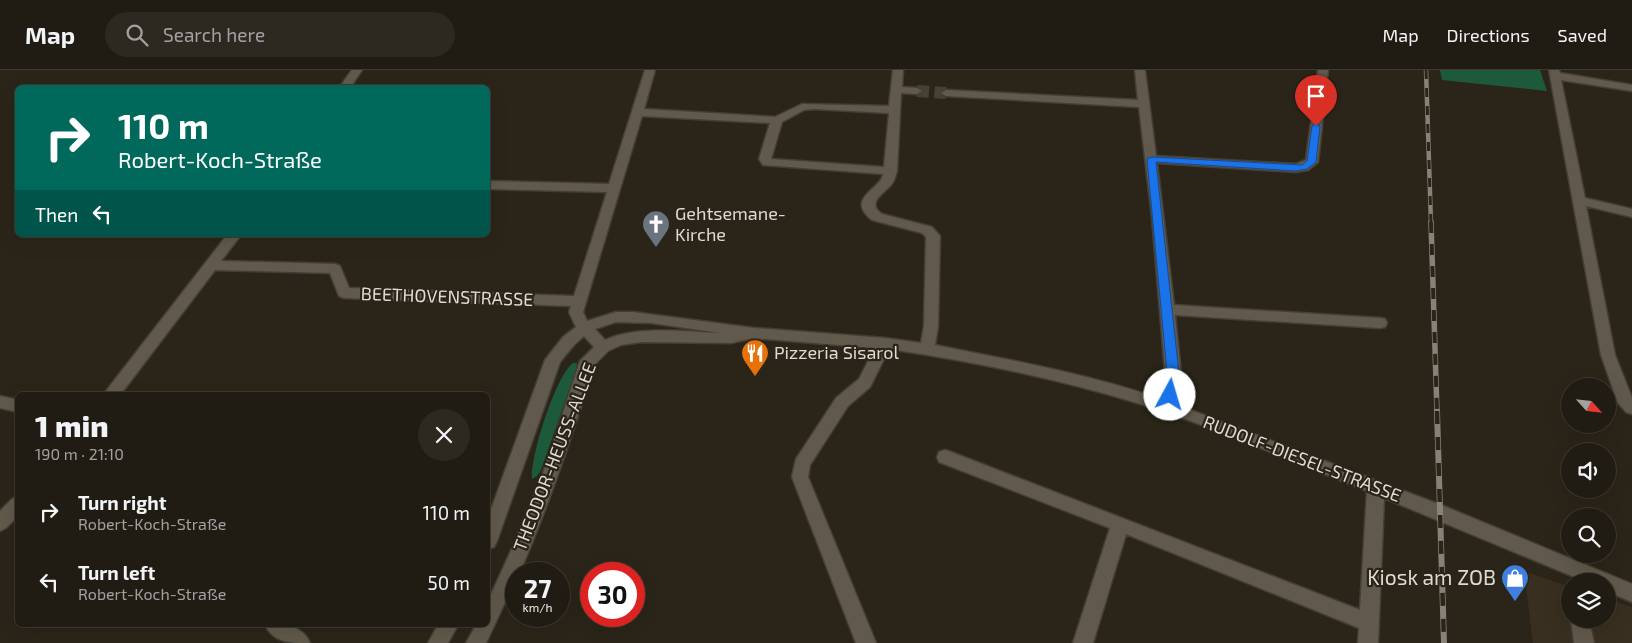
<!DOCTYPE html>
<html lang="en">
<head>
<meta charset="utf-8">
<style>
  :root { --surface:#201c13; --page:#2d2921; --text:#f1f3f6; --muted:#a2a1a0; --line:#3d3a33 }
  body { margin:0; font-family:"Exo 2",sans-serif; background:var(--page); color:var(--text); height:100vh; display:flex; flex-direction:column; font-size:19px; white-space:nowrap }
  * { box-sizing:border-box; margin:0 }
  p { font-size:16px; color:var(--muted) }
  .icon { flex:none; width:28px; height:28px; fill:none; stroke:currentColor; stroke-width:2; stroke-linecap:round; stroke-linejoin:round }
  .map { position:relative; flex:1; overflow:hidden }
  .details { position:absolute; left:15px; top:322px; width:475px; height:235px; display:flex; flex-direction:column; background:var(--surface); border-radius:8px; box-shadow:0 5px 20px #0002,0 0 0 1px var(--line) }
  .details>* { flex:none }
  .guide { position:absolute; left:15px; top:15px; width:475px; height:152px; border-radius:8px; box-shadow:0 5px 20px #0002,0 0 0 1px var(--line); background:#00695c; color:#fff; overflow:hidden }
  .needle { width:32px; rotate:117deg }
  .controls { position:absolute; left:1561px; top:308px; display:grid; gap:10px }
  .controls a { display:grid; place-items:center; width:55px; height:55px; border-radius:50%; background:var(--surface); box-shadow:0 5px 20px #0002,0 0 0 1px var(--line); font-size:25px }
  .speed { position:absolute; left:505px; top:492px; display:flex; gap:10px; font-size:25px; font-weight:700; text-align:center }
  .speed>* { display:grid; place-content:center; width:65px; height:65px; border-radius:50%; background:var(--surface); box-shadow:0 5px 20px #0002,0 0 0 1px var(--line); line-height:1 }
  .speed small { font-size:12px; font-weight:400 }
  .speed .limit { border:8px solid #d22; background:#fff; color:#111 }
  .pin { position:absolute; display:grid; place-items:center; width:42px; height:42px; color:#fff; margin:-51px -21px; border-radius:50% 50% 50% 0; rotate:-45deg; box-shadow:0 0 5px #0007 }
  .pin .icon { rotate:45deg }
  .me { position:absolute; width:55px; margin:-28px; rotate:6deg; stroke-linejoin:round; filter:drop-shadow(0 0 4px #0008) }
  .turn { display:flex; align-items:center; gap:18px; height:105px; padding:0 20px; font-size:22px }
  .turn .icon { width:65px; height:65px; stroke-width:2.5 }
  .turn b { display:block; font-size:35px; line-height:42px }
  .then { display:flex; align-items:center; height:48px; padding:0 20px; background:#0003; gap:10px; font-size:19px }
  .round { display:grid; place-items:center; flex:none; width:52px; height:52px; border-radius:26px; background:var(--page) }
  .summary { display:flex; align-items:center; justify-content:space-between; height:85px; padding:0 20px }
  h1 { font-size:30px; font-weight:800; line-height:38px }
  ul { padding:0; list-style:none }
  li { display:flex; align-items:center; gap:15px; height:70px; padding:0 20px }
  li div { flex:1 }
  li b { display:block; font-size:19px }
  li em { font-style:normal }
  header { display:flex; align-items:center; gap:30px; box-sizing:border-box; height:70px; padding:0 25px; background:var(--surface); border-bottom:1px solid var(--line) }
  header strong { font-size:24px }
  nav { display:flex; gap:28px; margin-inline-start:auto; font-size:18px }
  .search { width:350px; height:45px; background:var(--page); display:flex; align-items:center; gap:12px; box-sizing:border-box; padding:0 18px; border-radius:28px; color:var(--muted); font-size:19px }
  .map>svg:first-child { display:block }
  .commercial { fill:#392f20 }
  .green { fill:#1d5a3c }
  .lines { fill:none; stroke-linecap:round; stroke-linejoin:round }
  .street-tunnel { stroke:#464035; stroke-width:12; stroke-dasharray:12 5.5; stroke-linecap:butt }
  .street-casing { stroke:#443f36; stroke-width:3 }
  .street { fill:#615a4c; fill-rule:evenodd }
  .rail-far2-casing { stroke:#878278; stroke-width:4.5 }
  .rail-far1-casing { stroke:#878278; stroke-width:5.5 }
  .rail-casing { stroke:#878278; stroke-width:6 }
  .rail-far2 { stroke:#2b2519; stroke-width:3; stroke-dasharray:9; stroke-linecap:butt }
  .rail-far1 { stroke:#2b2519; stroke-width:4; stroke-dasharray:11; stroke-linecap:butt }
  .rail { stroke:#2b2519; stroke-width:4.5; stroke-dasharray:13; stroke-linecap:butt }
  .route { fill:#1a73e8; stroke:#114b97 }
  .labels { text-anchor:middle; stroke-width:4.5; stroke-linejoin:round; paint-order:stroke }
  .poi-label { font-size:18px; fill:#dfdbd3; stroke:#2b2519; text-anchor:start }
  .street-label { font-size:18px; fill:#dfdbd3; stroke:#2b2519 }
  .near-poi-label { font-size:21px; fill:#dfdbd3; stroke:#2b2519; text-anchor:end }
</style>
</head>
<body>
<header>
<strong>Map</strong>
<div class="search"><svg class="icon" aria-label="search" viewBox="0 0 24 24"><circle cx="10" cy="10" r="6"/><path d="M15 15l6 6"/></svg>Search here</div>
<nav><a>Map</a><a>Directions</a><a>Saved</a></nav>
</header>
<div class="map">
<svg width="1632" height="573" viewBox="0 0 1632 573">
  <rect width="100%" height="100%" fill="#2b2519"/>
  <path class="commercial" d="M 1524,501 L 1570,517 L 1570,549 L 1608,549 L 1608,529 L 1632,537 L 1632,573 L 1533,573 Z"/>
  <path class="green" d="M 1440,0 L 1540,0 L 1547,21 L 1442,10 Z
    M 573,293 L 577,293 L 576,300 L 541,400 L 537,406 L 532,409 C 530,387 556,305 573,293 Z"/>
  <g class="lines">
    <path class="street-tunnel" d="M 917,21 L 946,23"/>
    <g class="street-casing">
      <path id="street" d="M 352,0 L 362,0 L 350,18 L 339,18 Z
        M 645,0 L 655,0 L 644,39 L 775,47 L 802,34 L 889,36 L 893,0 L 903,0 L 902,17 L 917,18 L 922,21 L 917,24 L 901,23 L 897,101 C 895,106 895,111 890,116 C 883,124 866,133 882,144 L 932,157 L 940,166 L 938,256 L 935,275 C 1011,290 1088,304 1161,329 L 1166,313 L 1152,147 L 1139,37 L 946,26 L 941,23 L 946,20 L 1138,30 L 1135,0 L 1145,0 L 1156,86 L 1296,94 L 1306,90 L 1318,0 L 1328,0 L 1318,92 L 1308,100 L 1296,102 L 1157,93 L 1174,235 L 1380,248 L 1385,249 L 1387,253 L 1385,257 L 1380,258 L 1175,245 L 1182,313 L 1175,334 L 1446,437 L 1632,514 L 1632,532 L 1608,522 L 1608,511 L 1584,511 L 1384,428 L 1378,573 L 1358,573 L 1359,558 L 1126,464 L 1093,573 L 1073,573 L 1110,458 L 939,392 L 937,387 L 939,382 L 945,380 L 951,382 L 1360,540 L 1367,421 C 1290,391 1213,356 1134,332 C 1054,308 971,291 889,279 L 870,317 L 848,336 L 810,395 L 808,407 L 876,573 L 856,573 L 792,407 L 796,389 L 836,328 L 859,309 L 875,278 L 753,268 L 731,273 L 642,272 L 621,275 L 608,281 L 595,294 C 572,365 549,435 519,504 L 516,504 L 516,509 L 486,573 L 466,573 L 476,555 L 488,555 L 488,531 L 515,472 L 540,412 L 580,291 L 594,277 L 584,266 L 574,275 L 560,292 L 497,471 L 494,477 L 488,479 L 488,448 L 545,290 L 563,267 L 576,257 L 569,242 L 571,236 L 344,228 L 339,226 L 330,203 L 215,200 L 120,325 L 103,325 L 227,165 L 241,165 L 221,191 L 335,194 L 340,196 L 349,218 L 574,226 L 607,122 L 488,119 L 488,111 L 609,114 ZM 814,39 L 889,43 L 884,97 L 771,89 L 782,52 L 804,40 ZM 642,46 L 770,53 L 759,89 L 763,95 L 883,104 C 882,119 844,128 872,150 L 922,163 L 926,167 L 924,256 L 921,273 L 885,268 L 754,258 L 633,242 L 616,242 L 587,251 L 583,242 ZM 616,252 L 651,253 L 721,263 C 687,262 637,255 605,270 L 595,259 Z
        M 1549,0 L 1559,0 L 1560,3 L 1632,15 L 1632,21 L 1561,10 L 1585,128 L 1632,139 L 1632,147 L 1586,136 L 1615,285 L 1632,328 L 1632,344 L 1626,342 L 1618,333 L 1601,285 Z
        M 0,326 L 18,330 L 18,342 L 0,338 Z
        M 18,427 L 18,446 L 6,458 L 0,461 L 0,441 L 12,429 Z
        M 1571,549 L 1589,549 L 1594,573 L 1574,573 Z
        M 265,555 C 283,555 302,554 310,573 C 291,573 274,573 265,555 Z
        M 438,555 L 458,555 L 448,573 L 428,573 Z"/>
    </g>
    <use href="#street" class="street"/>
    <g class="rail-far2-casing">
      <path id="rail-far2" d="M 1426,0 L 1431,153"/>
    </g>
    <g class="rail-far1-casing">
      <path id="rail-far1" d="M 1431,152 L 1437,342"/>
    </g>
    <g class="rail-casing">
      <path id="rail" d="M 1437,341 L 1444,573"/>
    </g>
    <use href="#rail-far2" class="rail-far2"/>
    <use href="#rail-far1" class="rail-far1"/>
    <use href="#rail" class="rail"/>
  </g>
  <path class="route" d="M 1316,53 L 1320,56 L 1316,92 L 1307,99 L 1296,101 L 1156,92 L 1180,313 L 1174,328 L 1166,328 L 1164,325 L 1168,313 L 1147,89 L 1152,87 L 1302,95 L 1307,91 L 1312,56 Z"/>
  <defs>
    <g id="church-pin" transform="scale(1.4375)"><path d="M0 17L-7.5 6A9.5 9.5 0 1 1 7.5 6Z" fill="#6b7280" stroke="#2b2519"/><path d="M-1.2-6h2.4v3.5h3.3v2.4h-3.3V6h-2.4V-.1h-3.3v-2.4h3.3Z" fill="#fff"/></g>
    <g id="restaurant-pin" transform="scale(1.4375)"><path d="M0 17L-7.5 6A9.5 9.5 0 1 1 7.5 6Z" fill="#e8710a" stroke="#2b2519"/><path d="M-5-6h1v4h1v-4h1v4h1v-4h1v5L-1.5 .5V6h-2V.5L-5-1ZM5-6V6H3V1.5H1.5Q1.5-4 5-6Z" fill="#fff"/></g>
    <g id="shop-pin" transform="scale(1.4375)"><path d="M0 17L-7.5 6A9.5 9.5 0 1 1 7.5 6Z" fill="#3f7fe0" stroke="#2b2519"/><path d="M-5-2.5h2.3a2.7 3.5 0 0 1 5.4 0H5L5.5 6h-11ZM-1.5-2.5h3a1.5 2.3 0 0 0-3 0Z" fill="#fff"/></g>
  </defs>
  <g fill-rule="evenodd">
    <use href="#church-pin" x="656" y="154"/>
    <use href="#restaurant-pin" x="755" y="283"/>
    <use href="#shop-pin" x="1515" y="508"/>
  </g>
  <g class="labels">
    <g class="poi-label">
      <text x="675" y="150">Gehtsemane-<tspan x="675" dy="21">Kirche</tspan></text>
      <text x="774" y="289">Pizzeria Sisarol</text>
    </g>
    <g class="street-label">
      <text transform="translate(447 227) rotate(2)" y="6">BEETHOVENSTRASSE</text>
      <text transform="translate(555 387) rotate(-69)" y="6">THEODOR-HEUSS-ALLEE</text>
      <text transform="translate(1302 389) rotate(21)" y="6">RUDOLF-DIESEL-STRASSE</text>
    </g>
    <g class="near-poi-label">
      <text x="1496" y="515">Kiosk am ZOB</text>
    </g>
  </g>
</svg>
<div class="controls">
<a><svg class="needle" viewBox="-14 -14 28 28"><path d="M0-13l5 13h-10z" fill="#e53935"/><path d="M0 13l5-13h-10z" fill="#a2a1a0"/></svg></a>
<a><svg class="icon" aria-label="sound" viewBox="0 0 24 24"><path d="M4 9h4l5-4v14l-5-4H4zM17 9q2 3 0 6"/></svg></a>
<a><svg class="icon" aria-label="search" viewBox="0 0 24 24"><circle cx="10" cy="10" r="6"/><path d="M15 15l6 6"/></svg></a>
<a><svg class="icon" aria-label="layers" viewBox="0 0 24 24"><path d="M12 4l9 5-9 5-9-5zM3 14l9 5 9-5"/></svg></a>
</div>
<div class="speed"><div>27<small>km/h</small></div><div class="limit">30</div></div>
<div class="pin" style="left:1316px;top:56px;background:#d93025"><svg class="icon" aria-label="arrive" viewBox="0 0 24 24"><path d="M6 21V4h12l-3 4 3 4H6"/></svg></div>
<svg class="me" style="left:1170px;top:325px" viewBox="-20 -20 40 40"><circle r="19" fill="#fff"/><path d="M0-13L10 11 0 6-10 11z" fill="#1a73e8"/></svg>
<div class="guide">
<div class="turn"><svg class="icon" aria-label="right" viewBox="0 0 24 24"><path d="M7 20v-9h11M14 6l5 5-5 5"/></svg><div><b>110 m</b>Robert-Koch-Straße</div></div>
<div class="then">Then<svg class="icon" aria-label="left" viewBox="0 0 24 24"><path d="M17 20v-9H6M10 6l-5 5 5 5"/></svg></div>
</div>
<section class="details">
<div class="summary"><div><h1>1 min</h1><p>190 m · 21:10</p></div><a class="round"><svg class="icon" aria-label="close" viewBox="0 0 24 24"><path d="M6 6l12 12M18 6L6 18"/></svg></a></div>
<ul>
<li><svg class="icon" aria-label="right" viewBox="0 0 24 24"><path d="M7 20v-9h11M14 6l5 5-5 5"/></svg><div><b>Turn right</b><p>Robert-Koch-Straße</p></div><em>110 m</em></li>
<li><svg class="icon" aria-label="left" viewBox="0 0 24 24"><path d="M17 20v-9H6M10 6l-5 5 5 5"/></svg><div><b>Turn left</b><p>Robert-Koch-Straße</p></div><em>50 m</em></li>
</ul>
</section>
</div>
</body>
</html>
